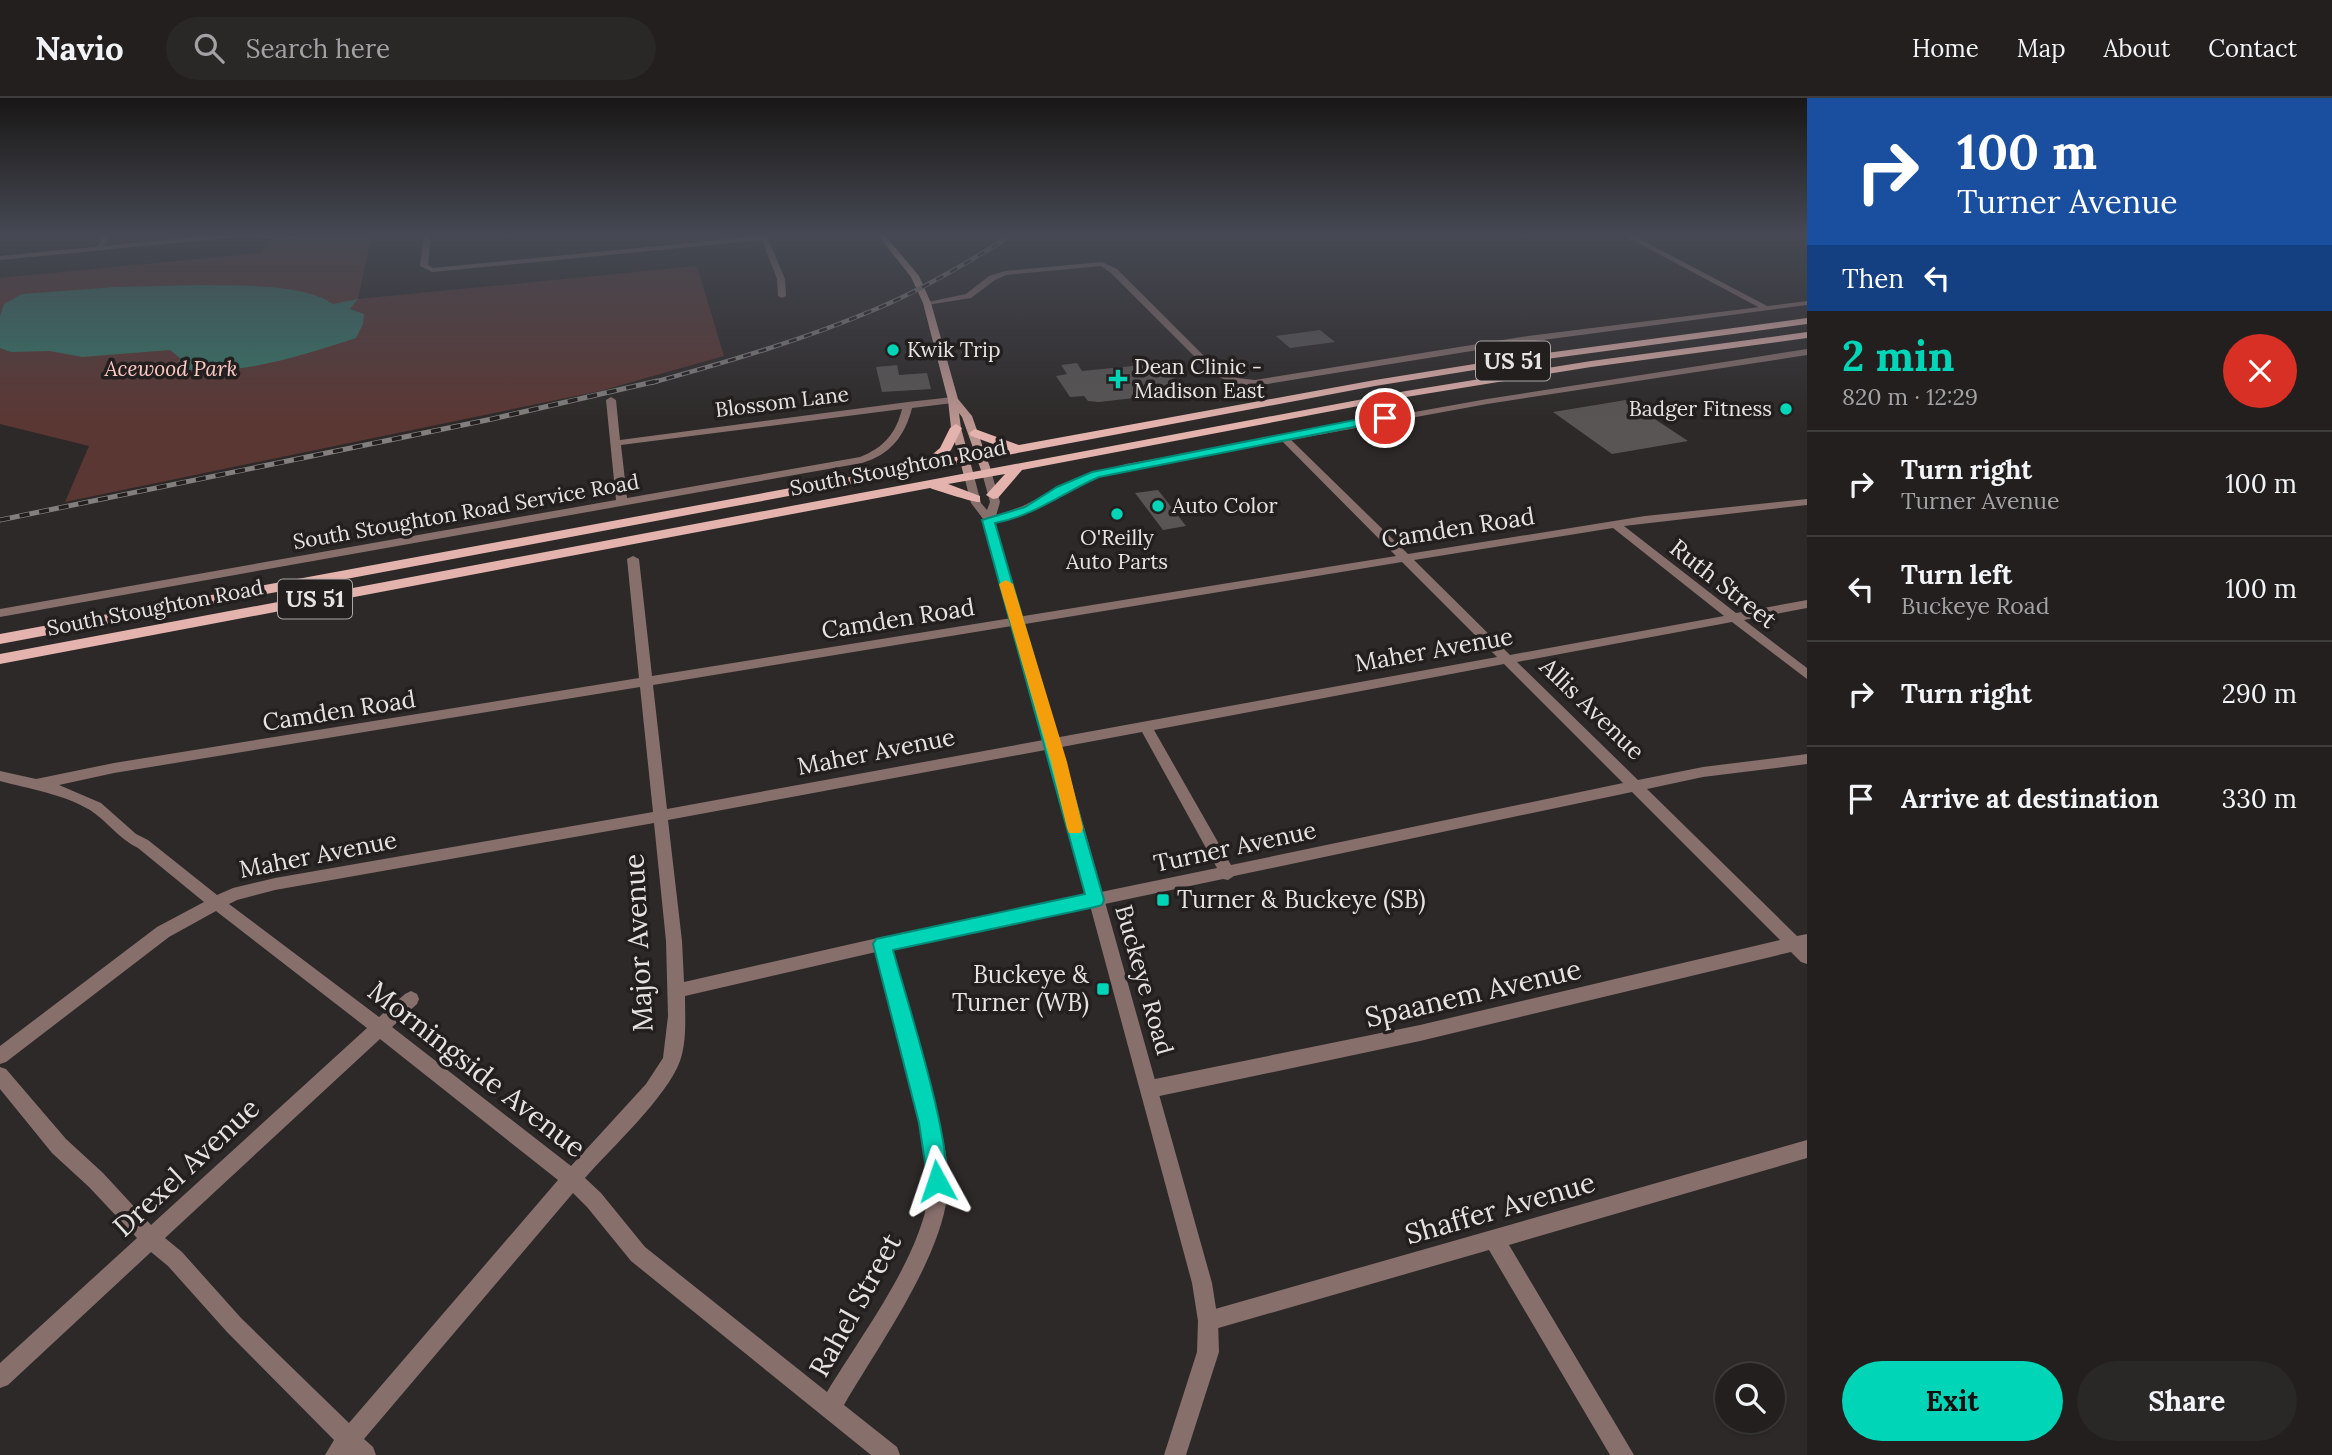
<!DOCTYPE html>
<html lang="en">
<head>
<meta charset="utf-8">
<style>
  :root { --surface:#221f1e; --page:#2a2727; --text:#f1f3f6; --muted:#a2a2a4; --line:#3f3d3c; --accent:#00d5b7 }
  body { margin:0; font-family:Lora,serif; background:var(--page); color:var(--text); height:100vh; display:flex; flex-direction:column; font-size:26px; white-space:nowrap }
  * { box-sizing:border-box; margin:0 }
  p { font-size:23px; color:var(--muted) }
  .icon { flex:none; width:38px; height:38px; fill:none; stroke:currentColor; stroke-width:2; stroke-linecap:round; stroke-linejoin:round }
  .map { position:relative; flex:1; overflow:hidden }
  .sheet { display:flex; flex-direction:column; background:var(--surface); width:525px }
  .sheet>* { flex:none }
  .banner { background:#1a4fa0; color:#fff; overflow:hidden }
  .fabs { position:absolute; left:1715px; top:1265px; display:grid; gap:14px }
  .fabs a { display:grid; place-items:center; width:70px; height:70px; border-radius:50%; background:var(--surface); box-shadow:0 2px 5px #0004,0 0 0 2px var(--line); font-size:35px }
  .pin { position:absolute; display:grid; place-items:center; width:60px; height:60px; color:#fff; margin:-30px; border:4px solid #fff; border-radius:50%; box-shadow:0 2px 7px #0007 }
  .me { position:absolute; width:77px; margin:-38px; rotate:355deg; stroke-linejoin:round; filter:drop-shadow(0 0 5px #0008) }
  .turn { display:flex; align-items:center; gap:24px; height:147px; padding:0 35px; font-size:32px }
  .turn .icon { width:91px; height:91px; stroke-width:2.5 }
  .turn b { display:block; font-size:49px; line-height:60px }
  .then { display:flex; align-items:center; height:66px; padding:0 35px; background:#0003; gap:14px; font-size:26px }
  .round { display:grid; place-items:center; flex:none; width:74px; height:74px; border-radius:37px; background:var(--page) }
  .summary { display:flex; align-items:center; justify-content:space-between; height:119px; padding:0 35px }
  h1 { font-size:42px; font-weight:700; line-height:52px; color:var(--accent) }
  .button { display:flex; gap:14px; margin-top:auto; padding:14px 35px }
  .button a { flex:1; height:80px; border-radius:42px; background:var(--accent); color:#111; font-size:28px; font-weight:700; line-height:80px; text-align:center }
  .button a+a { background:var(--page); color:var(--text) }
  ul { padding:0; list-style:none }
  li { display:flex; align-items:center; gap:21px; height:105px; padding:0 35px; border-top:2px solid var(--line) }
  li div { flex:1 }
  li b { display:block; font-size:26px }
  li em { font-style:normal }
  header { display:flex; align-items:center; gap:42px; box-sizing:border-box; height:98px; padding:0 35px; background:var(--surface); border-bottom:2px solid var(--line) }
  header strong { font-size:33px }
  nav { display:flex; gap:38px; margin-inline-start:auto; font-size:24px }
  .search { width:490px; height:63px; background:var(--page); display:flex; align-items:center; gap:18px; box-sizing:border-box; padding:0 24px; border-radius:38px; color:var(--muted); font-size:26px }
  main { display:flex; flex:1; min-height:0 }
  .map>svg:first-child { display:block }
  .green { fill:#5b3733 }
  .water { fill:#387769 }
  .building { fill:#595554 }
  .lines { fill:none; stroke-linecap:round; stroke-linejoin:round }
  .minor { fill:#876f6c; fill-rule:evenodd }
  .tertiary { fill:#876f6c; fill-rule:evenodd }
  .secondary { fill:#bb9590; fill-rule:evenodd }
  .primary { fill:#e4b3ad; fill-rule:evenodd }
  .rail-far1-casing { stroke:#827f7e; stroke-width:4.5 }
  .rail-casing { stroke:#827f7e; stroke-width:5 }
  .rail-far1 { stroke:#231f1f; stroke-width:2.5; stroke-dasharray:8; stroke-linecap:butt }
  .rail { stroke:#231f1f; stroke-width:3.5; stroke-dasharray:10; stroke-linecap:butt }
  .route { fill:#00d5b7; stroke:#008a77; stroke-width:2 }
  .slow { fill:#f59e0b }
  .poi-dot { fill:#00d5b7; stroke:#231f1f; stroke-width:2.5 }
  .labels { text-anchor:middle; stroke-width:7; stroke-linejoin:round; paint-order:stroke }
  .far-poi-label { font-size:21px; fill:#e6e3e3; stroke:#231f1f; text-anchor:start }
  .far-park-label { font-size:21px; font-style:italic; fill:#fcc9c2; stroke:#231f1f }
  .far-street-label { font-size:21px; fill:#e6e3e3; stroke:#231f1f }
  .shield { fill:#231f1f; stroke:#aca8a8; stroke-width:2 }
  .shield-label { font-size:23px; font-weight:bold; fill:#e6e3e3 }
  .street-label { font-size:24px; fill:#e6e3e3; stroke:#231f1f }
  .poi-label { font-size:24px; fill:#e6e3e3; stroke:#231f1f; text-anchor:start }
  .near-street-label { font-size:28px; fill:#e6e3e3; stroke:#231f1f }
</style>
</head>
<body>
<header>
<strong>Navio</strong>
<div class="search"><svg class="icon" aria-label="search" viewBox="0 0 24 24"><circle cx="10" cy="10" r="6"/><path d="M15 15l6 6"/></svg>Search here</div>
<nav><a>Home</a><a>Map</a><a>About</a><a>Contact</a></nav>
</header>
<main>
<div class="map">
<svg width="1807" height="1357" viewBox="0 0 1807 1357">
  <rect width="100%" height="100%" fill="#2d2928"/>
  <path class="green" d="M 363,136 L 372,136 L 358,201 L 697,168 L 724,258 L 600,293 L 65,404 L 89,348 L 0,326 L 0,180 L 261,155 L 269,141 Z"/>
  <path class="water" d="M 201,187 C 238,188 302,185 333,206 L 358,201 L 350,211 L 364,216 L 363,226 L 356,240 C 296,259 241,278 178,271 L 180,260 L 170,252 L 82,259 L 50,253 L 11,254 L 0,250 L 0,218 L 4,206 L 22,196 L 116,189 Z"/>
  <path class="building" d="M 1320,232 L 1335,244 L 1290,250 L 1276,238 Z
    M 1077,265 L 1082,273 L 1163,265 L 1186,294 L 1099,304 L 1088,303 L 1084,298 L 1070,299 L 1056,278 L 1067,276 L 1061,267 Z
    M 897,267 L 899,277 L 927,275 L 931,291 L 882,294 L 876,269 Z
    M 1626,302 L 1688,343 L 1612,356 L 1553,314 Z
    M 1158,392 L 1186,428 L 1163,432 L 1135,395 Z"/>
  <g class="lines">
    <path class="minor" d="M 104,136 L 111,136 L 102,152 L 96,152 Z
      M 424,136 L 431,136 L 428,167 L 433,170 L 760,138 L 760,136 L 766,136 L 785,181 L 786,198 L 782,200 L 778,198 L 777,181 L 762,142 L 432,174 L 420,168 Z
      M 1621,136 L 1630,136 L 1771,210 L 1764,212 Z
      M 611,299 L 616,302 L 620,342 L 908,304 L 953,299 L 958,302 L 953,305 L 912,310 C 905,338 890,357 862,365 L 0,519 L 0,511 L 616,402 L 606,302 ZM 902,311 C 896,336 883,350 860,359 L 627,400 L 621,347 Z
      M 1283,336 L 1286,337 L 1408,456 L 1645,418 L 1807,401 L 1807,407 L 1624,428 L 1736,515 L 1807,502 L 1807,510 L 1744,522 L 1807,570 L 1807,581 L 1732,524 L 1517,564 L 1638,682 L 1703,669 L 1807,656 L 1807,666 L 1703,679 L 1647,691 L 1797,838 L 1807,836 L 1807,866 L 1801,864 L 1791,854 L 1420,943 L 1150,1000 L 1144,997 L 1141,991 L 1144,985 L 1150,982 L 1420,927 L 1780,842 L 1632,694 L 1234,778 L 1228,782 L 1223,781 L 891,851 C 901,892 913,933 925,974 C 936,1014 952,1056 947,1099 C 939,1164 877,1250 844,1307 L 897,1349 L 900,1357 L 871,1357 L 631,1163 L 587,1109 L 573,1095 L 364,1341 L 373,1349 L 376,1357 L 325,1357 L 334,1342 L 227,1234 L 168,1168 L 151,1154 L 8,1287 L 0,1290 L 0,1265 L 137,1140 L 89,1089 L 52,1055 L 0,991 L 0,969 L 6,971 L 66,1041 L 103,1075 L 151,1127 L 367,930 L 216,813 L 169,839 L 6,964 L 0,966 L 0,948 L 157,829 L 204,804 L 138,750 C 119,741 107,723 90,712 C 63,696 30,691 0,683 L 0,673 L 36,681 L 114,665 L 639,580 L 627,461 L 633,458 L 639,461 L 652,578 L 1396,458 L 1280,341 L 1280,337 ZM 1613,430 L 1724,518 L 1510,557 L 1414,462 ZM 1402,464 L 1497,559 L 667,711 L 653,587 ZM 1504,566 L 1623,685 L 1231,767 L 1154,632 ZM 640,589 L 653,714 L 275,780 L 233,790 L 217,797 L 148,742 L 136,736 L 101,705 L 59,687 L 114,675 ZM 1142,634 L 1217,770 L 882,839 L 684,884 L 682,843 L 668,722 ZM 654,725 L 666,843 L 668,918 L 663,960 L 646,986 L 571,1068 L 392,929 L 417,906 L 419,901 L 417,896 L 411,893 L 405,896 L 379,919 L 229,806 L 237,802 L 275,792 ZM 876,854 C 885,894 896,934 907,974 C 918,1014 934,1057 928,1100 C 918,1163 860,1239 827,1294 L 645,1149 L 601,1095 L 585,1080 C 612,1049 667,999 680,963 C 687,943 685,919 685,898 ZM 380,941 L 558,1082 L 349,1325 L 241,1220 L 182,1154 L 165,1140 Z
      M 1807,1042 L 1807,1060 L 1509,1147 L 1634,1357 L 1610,1357 L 1489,1152 L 1208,1233 L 1201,1230 L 1198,1223 L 1201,1216 L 1208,1213 Z"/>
    <path class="tertiary" d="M 228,136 L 339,136 L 295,141 L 237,139 L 0,162 L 0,158 Z
      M 1102,164 L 1117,171 L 1218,272 L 1237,280 L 1255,282 L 1528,238 L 1807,203 L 1807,207 L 1528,244 L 1255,288 L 1232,285 L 1212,276 L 1111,175 L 1101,168 L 1006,177 L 995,182 L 971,200 L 927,207 L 923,205 L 966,196 L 989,178 L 1005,173 Z
      M 1807,251 L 1807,257 L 1487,306 L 1126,372 L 1089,382 L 1030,413 L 995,424 L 1022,524 L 1055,626 L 1212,1185 L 1218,1223 L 1219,1254 L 1186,1357 L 1164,1357 L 1197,1254 L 1198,1223 L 1192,1185 L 1041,626 L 1010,524 L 984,422 L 971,405 L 964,378 L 969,375 L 974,378 L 981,405 L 987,412 L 990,404 L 982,375 L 991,373 L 1000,404 L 996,418 L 1023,408 L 1081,378 L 1126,366 L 1487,301 Z"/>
    <path class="secondary" d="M 877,136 L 884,136 L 919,178 L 931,205 L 958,301 L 972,318 L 992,375 L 991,377 L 982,375 L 962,319 L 959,315 L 961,330 L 974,378 L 969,381 L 964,378 L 951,330 L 948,302 L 923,205 L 911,179 Z"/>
    <path class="primary" d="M 1807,220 L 1807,226 L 1524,264 L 1375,288 L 0,546 L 0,536 L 921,366 L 940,350 L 950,330 L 956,326 L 962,330 L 951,352 L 940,362 L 1004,350 L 971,338 L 969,335 L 975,331 L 1019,347 L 1375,282 L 1524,258 Z
      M 1807,234 L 1807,240 L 1591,269 L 1406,299 L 1022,372 L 998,400 L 993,401 L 986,397 L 1005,376 L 948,386 L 980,398 L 980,404 C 975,405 935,392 930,390 L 0,566 L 0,556 L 1406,293 L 1591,263 Z"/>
    <g class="rail-far1-casing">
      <path id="rail-far1" d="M 651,285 C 727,264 803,242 876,211 C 924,191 969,164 1013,136"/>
    </g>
    <g class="rail-casing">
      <path id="rail" d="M 0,422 L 492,321 L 657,283"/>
    </g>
    <use href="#rail-far1" class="rail-far1"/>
    <use href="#rail" class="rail"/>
  </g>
  <linearGradient id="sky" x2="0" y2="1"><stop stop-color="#191716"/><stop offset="0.42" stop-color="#464953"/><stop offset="1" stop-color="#464953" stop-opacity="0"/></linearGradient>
  <rect width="1807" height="326" fill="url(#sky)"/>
  <path class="route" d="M 1385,316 L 1391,320 L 1389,322 L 1099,379 C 1064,394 1034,418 995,425 L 1104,802 L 1102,807 L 1095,809 L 893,852 C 904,894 958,1059 944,1091 L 937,1094 L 929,1091 L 919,1025 L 873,846 L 876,841 L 1085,796 L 982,422 L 1025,409 L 1057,389 L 1092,374 Z"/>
  <path class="slow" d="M 1006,482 L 1013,486 L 1067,664 L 1083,730 L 1081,735 L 1069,735 L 1067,730 L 1051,664 L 999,486 Z"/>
  <g class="poi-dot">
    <circle cx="893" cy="252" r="7"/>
    <path d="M1114.5 270.5h7v7h7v7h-7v7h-7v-7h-7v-7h7z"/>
    <circle cx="1786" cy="311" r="7"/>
    <circle cx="1158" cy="408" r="7"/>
    <circle cx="1117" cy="416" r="7"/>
    <rect x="1156" y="795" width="14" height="14" rx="3.5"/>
    <rect x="1096" y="884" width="14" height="14" rx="3.5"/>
  </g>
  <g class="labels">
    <g class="far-poi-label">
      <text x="907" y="259">Kwik Trip</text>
      <text x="1134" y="276">Dean Clinic -<tspan x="1134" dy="24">Madison East</tspan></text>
      <text x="1772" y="318" text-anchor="end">Badger Fitness</text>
      <text x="1172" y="415">Auto Color</text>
      <text x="1117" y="447" text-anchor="middle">O'Reilly<tspan x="1117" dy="24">Auto Parts</tspan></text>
    </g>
    <g class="far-park-label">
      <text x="171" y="278">Acewood Park</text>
    </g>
    <g class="far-street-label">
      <text transform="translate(782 304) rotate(-7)" y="7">Blossom Lane</text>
      <text transform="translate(898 370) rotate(-11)" y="7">South Stoughton Road</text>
      <text transform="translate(466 414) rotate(-10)" y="7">South Stoughton Road Service Road</text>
      <text transform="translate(155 510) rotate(-11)" y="7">South Stoughton Road</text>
    </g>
    <g class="shield">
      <rect x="1476" y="243.5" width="74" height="39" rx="5"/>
      <rect x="278" y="481.5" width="74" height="39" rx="5"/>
    </g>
    <g class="shield-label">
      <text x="1513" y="271">US 51</text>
      <text x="315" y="509">US 51</text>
    </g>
    <g class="street-label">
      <text transform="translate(1458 430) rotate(-9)" y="8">Camden Road</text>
      <text transform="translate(1723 486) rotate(38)" y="8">Ruth Street</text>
      <text transform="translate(898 521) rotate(-9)" y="8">Camden Road</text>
      <text transform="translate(1434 552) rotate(-10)" y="8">Maher Avenue</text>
      <text transform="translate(1592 611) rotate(44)" y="8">Allis Avenue</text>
      <text transform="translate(339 613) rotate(-9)" y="8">Camden Road</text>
      <text transform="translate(876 654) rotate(-11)" y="8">Maher Avenue</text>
      <text transform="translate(1235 749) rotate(-12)" y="8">Turner Avenue</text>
      <text transform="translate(318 757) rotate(-11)" y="8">Maher Avenue</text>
      <text transform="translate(1144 882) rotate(74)" y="8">Buckeye Road</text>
    </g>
    <g class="poi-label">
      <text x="1177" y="810">Turner &amp; Buckeye (SB)</text>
      <text x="1089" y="885" text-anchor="end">Buckeye &amp;<tspan x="1089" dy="28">Turner (WB)</tspan></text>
    </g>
    <g class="near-street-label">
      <text transform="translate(638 845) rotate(-93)" y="10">Major Avenue</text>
      <text transform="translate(1473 895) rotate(-13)" y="10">Spaanem Avenue</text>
      <text transform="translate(477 971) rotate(38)" y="10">Morningside Avenue</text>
      <text transform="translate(186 1069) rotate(-43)" y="10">Drexel Avenue</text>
      <text transform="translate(1500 1110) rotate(-16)" y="10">Shaffer Avenue</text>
      <text transform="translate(855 1207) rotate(-61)" y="10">Rahel Street</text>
    </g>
  </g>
</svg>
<div class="fabs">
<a><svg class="icon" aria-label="search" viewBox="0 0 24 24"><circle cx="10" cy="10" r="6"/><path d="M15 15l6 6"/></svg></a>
</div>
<div class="pin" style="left:1385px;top:320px;background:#d93025"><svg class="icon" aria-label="arrive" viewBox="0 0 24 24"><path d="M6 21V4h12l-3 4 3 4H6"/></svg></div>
<svg class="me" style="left:937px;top:1083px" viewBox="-20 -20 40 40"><path d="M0-17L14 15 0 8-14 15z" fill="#00d5b7" stroke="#fff" stroke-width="4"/></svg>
</div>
<section class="sheet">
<div class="banner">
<div class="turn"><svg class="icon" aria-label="right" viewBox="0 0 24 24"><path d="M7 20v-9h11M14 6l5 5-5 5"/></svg><div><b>100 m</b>Turner Avenue</div></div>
<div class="then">Then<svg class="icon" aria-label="left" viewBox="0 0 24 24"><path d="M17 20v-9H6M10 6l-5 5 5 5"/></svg></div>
</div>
<div class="summary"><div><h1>2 min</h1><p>820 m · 12:29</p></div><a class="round" style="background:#d93025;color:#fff"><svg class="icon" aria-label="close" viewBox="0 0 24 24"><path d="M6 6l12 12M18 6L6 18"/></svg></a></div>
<ul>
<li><svg class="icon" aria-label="right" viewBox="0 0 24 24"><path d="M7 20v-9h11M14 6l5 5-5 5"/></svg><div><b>Turn right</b><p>Turner Avenue</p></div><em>100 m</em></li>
<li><svg class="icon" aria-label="left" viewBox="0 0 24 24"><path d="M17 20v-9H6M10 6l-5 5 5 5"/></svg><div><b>Turn left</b><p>Buckeye Road</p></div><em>100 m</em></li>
<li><svg class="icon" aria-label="right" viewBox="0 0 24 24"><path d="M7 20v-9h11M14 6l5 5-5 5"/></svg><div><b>Turn right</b></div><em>290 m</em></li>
<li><svg class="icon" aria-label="arrive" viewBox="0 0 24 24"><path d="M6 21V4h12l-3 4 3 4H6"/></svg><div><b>Arrive at destination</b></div><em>330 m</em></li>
</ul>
<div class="button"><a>Exit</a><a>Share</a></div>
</section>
</main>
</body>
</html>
